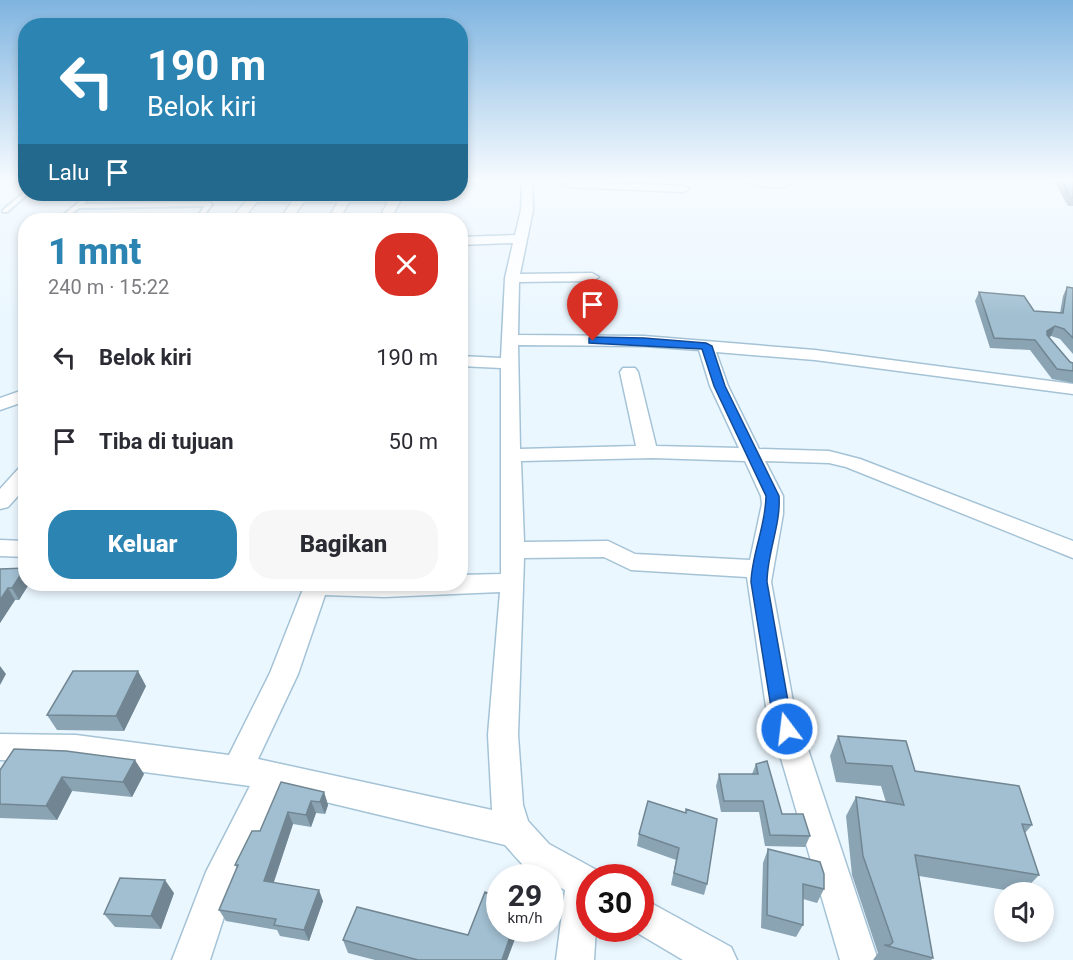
<!DOCTYPE html>
<html lang="id">
<head>
<meta charset="utf-8">
<style>
  :root { --surface:#fff; --page:#f7f7f7; --text:#2b2b33; --muted:#7c7c81; --accent:#2c84b2 }
  body { margin:0; font-family:Roboto,sans-serif; background:var(--page); color:var(--text); height:100vh; display:flex; flex-direction:column; font-size:22px; white-space:nowrap }
  * { box-sizing:border-box; margin:0 }
  p { font-size:20px; color:var(--muted) }
  .icon { flex:none; width:33px; height:33px; fill:none; stroke:currentColor; stroke-width:2; stroke-linecap:round; stroke-linejoin:round }
  .map { position:relative; flex:1; overflow:hidden }
  .drawer { position:absolute; left:18px; top:213px; width:450px; height:378px; display:flex; flex-direction:column; background:var(--surface); border-radius:24px; box-shadow:0 3px 9px #0003 }
  .drawer>* { flex:none }
  .hud { position:absolute; left:18px; top:18px; width:450px; height:183px; border-radius:24px; box-shadow:0 3px 9px #0003; background:#2c84b2; color:#fff; overflow:hidden }
  .buttons { position:absolute; left:994px; top:882px; display:grid; gap:12px }
  .buttons a { display:grid; place-items:center; width:60px; height:60px; border-radius:50%; background:var(--surface); box-shadow:0 3px 9px #0003; font-size:30px }
  .speed { position:absolute; left:486px; top:864px; display:flex; gap:12px; font-size:30px; font-weight:700; text-align:center }
  .speed>* { display:grid; place-content:center; width:78px; height:78px; border-radius:50%; background:var(--surface); box-shadow:0 3px 9px #0003; line-height:1 }
  .speed small { font-size:15px; font-weight:400 }
  .speed .limit { border:9px solid #d22; background:#fff; color:#111 }
  .pin { position:absolute; display:grid; place-items:center; width:51px; height:51px; color:#fff; margin:-62px -26px; border-radius:50% 50% 50% 0; rotate:-45deg; box-shadow:0 0 6px #0007 }
  .pin .icon { rotate:45deg }
  .me { position:absolute; width:66px; margin:-33px; rotate:345deg; stroke-linejoin:round; filter:drop-shadow(0 0 4px #0008) }
  .turn { display:flex; align-items:center; gap:21px; height:126px; padding:0 30px; font-size:27px }
  .turn .icon { width:78px; height:78px; stroke-width:2.5 }
  .turn b { display:block; font-size:42px; line-height:51px }
  .then { display:flex; align-items:center; height:57px; padding:0 30px; background:#0003; gap:12px; font-size:22px }
  .round { display:grid; place-items:center; flex:none; width:63px; height:63px; border-radius:24px; background:var(--page) }
  .head { display:flex; align-items:center; justify-content:space-between; height:102px; padding:0 30px }
  h1 { font-size:36px; font-weight:800; line-height:45px; color:var(--accent) }
  .button { display:flex; gap:12px; margin-top:auto; padding:12px 30px }
  .button a { flex:1; height:69px; border-radius:24px; background:var(--accent); color:#fff; font-size:24px; font-weight:800; line-height:69px; text-align:center }
  .button a+a { background:var(--page); color:var(--text) }
  ul { padding:0; list-style:none }
  li { display:flex; align-items:center; gap:18px; height:84px; padding:0 30px }
  li div { flex:1 }
  li b { display:block; font-size:22px }
  li em { font-style:normal }
  .map>svg:first-child { display:block }
  .lines { fill:none; stroke-linecap:round; stroke-linejoin:round }
  .service-casing { stroke:#a5c3d6; stroke-width:4 }
  .minor-casing { stroke:#a5c3d6; stroke-width:3 }
  .service { fill:#fff; fill-rule:evenodd }
  .minor { fill:#fff; fill-rule:evenodd }
  .wall { fill:#8aa4b4 }
  .shaded-wall { fill:#718692 }
  .building { fill:#a1bfd1; stroke:#718692; stroke-width:1.5 }
  .route { fill:#1a73e8; stroke:#114b97; stroke-width:1.5 }
</style>
</head>
<body>
<div class="map">
<svg width="1073" height="960" viewBox="0 0 1073 960">
  <rect width="100%" height="100%" fill="#ebf7ff"/>
  <g class="lines">
    <g class="service-casing">
      <path id="service" d="M 26,191 L 26,194 L 28,194 L 7,212 L 3,212 L 3,210 Z
        M 89,194 L 95,194 L 83,204 L 209,202 L 212,204 L 201,220 L 195,220 L 205,206 L 79,208 L 63,220 L 57,220 Z"/>
    </g>
    <g class="minor-casing">
      <path id="minor" d="M 522,181 L 532,181 L 533,210 L 520,274 L 592,273 L 599,277 L 592,281 L 519,282 L 518,335 L 644,336 L 815,350 L 1073,384 L 1073,394 L 815,360 L 716,352 L 728,386 L 759,449 L 829,451 L 860,459 L 1073,541 L 1073,558 L 846,467 L 829,463 L 765,461 L 783,496 L 783,514 L 771,582 L 794,707 L 878,960 L 840,960 L 766,707 L 747,577 L 631,570 L 604,557 L 524,558 L 518,735 L 523,805 L 528,821 L 549,844 L 602,873 L 604,878 L 590,878 L 590,928 L 596,928 L 594,960 L 556,960 L 565,890 L 550,882 L 550,878 C 530,878 518,859 505,845 L 280,791 L 233,889 L 210,960 L 172,960 L 206,872 L 250,786 L 76,763 L 0,760 L 0,734 L 76,735 L 229,755 L 270,673 L 305,584 L 460,584 L 460,575 L 501,574 L 501,368 L 460,366 L 460,356 L 501,358 L 505,278 L 513,243 L 460,245 L 460,237 L 515,235 L 521,210 ZM 518,345 L 644,346 L 699,350 L 710,386 L 739,448 L 656,446 L 638,372 L 635,368 L 623,368 L 620,372 L 636,446 L 520,449 ZM 653,458 L 745,461 L 761,496 L 762,504 L 750,560 L 635,554 L 608,541 L 524,542 L 521,461 ZM 500,592 L 488,735 L 492,810 L 258,759 L 298,674 L 325,595 L 384,597 Z
        M 566,181 L 683,186 L 689,189 L 683,192 L 569,187 L 563,184 Z
        M 749,181 L 788,181 L 791,184 C 782,190 758,187 749,181 Z
        M 252,194 L 263,194 L 263,195 L 411,194 L 401,200 L 390,220 L 378,220 L 388,202 L 349,202 L 339,220 L 327,220 L 338,202 L 304,202 L 291,220 L 279,220 L 292,202 L 257,202 L 242,220 L 230,220 Z
        M 26,389 L 26,401 L 0,410 L 0,398 Z
        M 26,467 L 26,487 L 8,507 L 0,509 L 0,489 L 19,468 Z
        M 0,540 L 26,541 L 26,557 L 0,556 Z
        M 640,897 L 731,947 L 737,960 L 683,960 L 629,928 L 640,928 Z"/>
    </g>
    <use href="#service" class="service"/>
    <use href="#minor" class="minor"/>
  </g>
  <path class="wall" d="M 1054,181 L 1073,181 L 1073,206 L 1068,206 Z
    M 1067,287 L 1073,288 L 1073,354 L 1060,339 L 1051,336 L 1049,337 L 1070,362 L 1073,363 L 1073,383 L 1052,379 L 1030,350 L 990,348 L 975,301 L 979,292 L 1034,311 L 1060,313 L 1063,296 Z
    M 0,569 L 26,584 L 29,584 L 19,600 L 15,600 L 0,623 Z
    M 146,686 L 124,731 L 57,730 L 47,715 Z
    M 838,736 L 915,771 L 1032,825 L 1025,833 L 1039,875 L 1023,892 L 1017,892 L 919,876 L 933,958 L 931,960 L 873,960 L 878,953 L 852,875 L 846,816 L 856,797 L 886,802 L 881,786 L 836,782 L 830,756 Z
    M 756,764 L 782,814 L 810,836 L 805,847 L 765,846 L 759,812 L 721,812 L 716,786 L 719,774 L 752,774 Z
    M 0,770 L 144,774 L 132,797 L 72,791 L 57,820 L 0,818 Z
    M 281,782 L 324,792 L 328,805 L 325,814 L 316,813 L 311,827 L 293,824 L 274,882 L 323,901 L 309,941 L 280,936 L 277,930 L 226,921 L 219,910 L 237,868 L 235,865 L 260,831 Z
    M 648,801 L 707,884 L 704,895 L 671,885 L 676,860 L 637,846 L 639,834 Z
    M 768,849 L 824,889 L 817,903 L 803,899 L 803,925 L 796,937 L 761,928 L 763,863 Z
    M 174,893 L 161,929 L 115,927 L 104,914 Z
    M 500,928 L 519,928 L 507,960 L 375,960 L 348,953 L 343,940 L 468,935 Z"/>
  <path class="shaded-wall" d="M 1055,326 L 1051,336 L 1043,341 L 1047,331 Z
    M 25,568 L 26,584 L 29,584 L 19,600 L 12,588 Z
    M 8,588 L 15,600 L 0,623 L 0,600 Z
    M 0,666 L 6,674 L 0,685 Z
    M 138,671 L 146,686 L 124,731 L 116,716 Z
    M 135,760 L 144,774 L 132,797 L 123,782 Z
    M 62,777 L 72,791 L 57,820 L 46,806 Z
    M 324,792 L 328,805 L 325,814 L 320,802 Z
    M 311,801 L 316,813 L 311,827 L 306,815 Z
    M 288,812 L 293,824 L 270,893 L 264,881 Z
    M 165,880 L 174,893 L 161,929 L 151,916 Z
    M 319,890 L 323,901 L 309,941 L 304,930 Z
    M 513,928 L 519,928 L 507,960 L 502,960 Z"/>
  <path class="building" d="M 1062,181 L 1073,181 L 1073,198 L 1071,198 Z
    M 1067,287 L 1073,288 L 1073,338 L 1064,329 L 1055,326 L 1047,331 L 1047,335 L 1070,362 L 1073,363 L 1073,371 L 1057,369 L 1035,340 L 994,338 L 979,292 L 1024,296 L 1034,311 L 1063,313 Z
    M 25,568 L 12,588 L 8,588 L 0,600 L 0,569 Z
    M 73,671 L 138,671 L 116,716 L 47,715 Z
    M 838,736 L 906,741 L 915,771 L 1019,786 L 1032,825 L 1022,824 L 1039,875 L 915,855 L 933,958 L 884,945 L 890,945 L 893,942 L 863,856 L 856,797 L 904,805 L 892,766 L 846,763 Z
    M 14,749 L 66,751 L 135,760 L 123,782 L 62,777 L 46,806 L 0,804 L 0,770 Z
    M 767,761 L 782,814 L 803,814 L 810,836 L 770,835 L 763,801 L 724,801 L 719,774 L 758,774 L 756,764 Z
    M 281,782 L 324,792 L 320,802 L 311,801 L 306,815 L 288,812 L 264,881 L 319,890 L 304,930 L 274,925 L 276,919 L 219,910 L 238,865 L 235,865 L 252,831 L 260,831 Z
    M 648,801 L 686,813 L 686,809 L 717,819 L 707,884 L 674,873 L 679,848 L 639,834 Z
    M 768,849 L 820,862 L 824,874 L 824,889 L 803,884 L 803,925 L 767,915 Z
    M 120,878 L 165,880 L 151,916 L 104,914 Z
    M 485,892 L 500,898 L 500,928 L 513,928 L 502,960 L 418,960 L 343,940 L 357,907 L 468,935 Z"/>
  <linearGradient id="sky" x2="0" y2="1"><stop stop-color="#7fb4e0"/><stop offset="0.57" stop-color="#f6fbff"/><stop offset="1" stop-color="#f6fbff" stop-opacity="0"/></linearGradient>
  <rect width="1073" height="316" fill="url(#sky)"/>
  <path class="route" d="M 593,337 L 644,338 L 706,343 L 712,346 L 725,386 L 779,496 C 781,525 767,553 767,582 L 789,707 L 796,729 L 793,735 L 787,737 L 780,735 L 771,707 L 751,582 C 752,553 766,525 766,496 L 714,386 L 702,349 L 589,343 L 589,338 Z"/>
</svg>
<div class="buttons">
<a><svg class="icon" aria-label="sound" viewBox="0 0 24 24"><path d="M4 9h4l5-4v14l-5-4H4zM17 9q2 3 0 6"/></svg></a>
</div>
<div class="speed"><div>29<small>km/h</small></div><div class="limit">30</div></div>
<div class="pin" style="left:593px;top:341px;background:#d93025"><svg class="icon" aria-label="arrive" viewBox="0 0 24 24"><path d="M6 21V4h12l-3 4 3 4H6"/></svg></div>
<svg class="me" style="left:787px;top:729px" viewBox="-20 -20 40 40"><circle r="17" fill="#1a73e8" stroke="#fff" stroke-width="3"/><path d="M0-11L8 9 0 5-8 9z" fill="#fff"/></svg>
<div class="hud">
<div class="turn"><svg class="icon" aria-label="left" viewBox="0 0 24 24"><path d="M17 20v-9H6M10 6l-5 5 5 5"/></svg><div><b>190 m</b>Belok kiri</div></div>
<div class="then">Lalu<svg class="icon" aria-label="arrive" viewBox="0 0 24 24"><path d="M6 21V4h12l-3 4 3 4H6"/></svg></div>
</div>
<section class="drawer">
<div class="head"><div><h1>1 mnt</h1><p>240 m · 15:22</p></div><a class="round" style="background:#d93025;color:#fff"><svg class="icon" aria-label="close" viewBox="0 0 24 24"><path d="M6 6l12 12M18 6L6 18"/></svg></a></div>
<ul>
<li><svg class="icon" aria-label="left" viewBox="0 0 24 24"><path d="M17 20v-9H6M10 6l-5 5 5 5"/></svg><div><b>Belok kiri</b></div><em>190 m</em></li>
<li><svg class="icon" aria-label="arrive" viewBox="0 0 24 24"><path d="M6 21V4h12l-3 4 3 4H6"/></svg><div><b>Tiba di tujuan</b></div><em>50 m</em></li>
</ul>
<div class="button"><a>Keluar</a><a>Bagikan</a></div>
</section>
</div>
</body>
</html>
